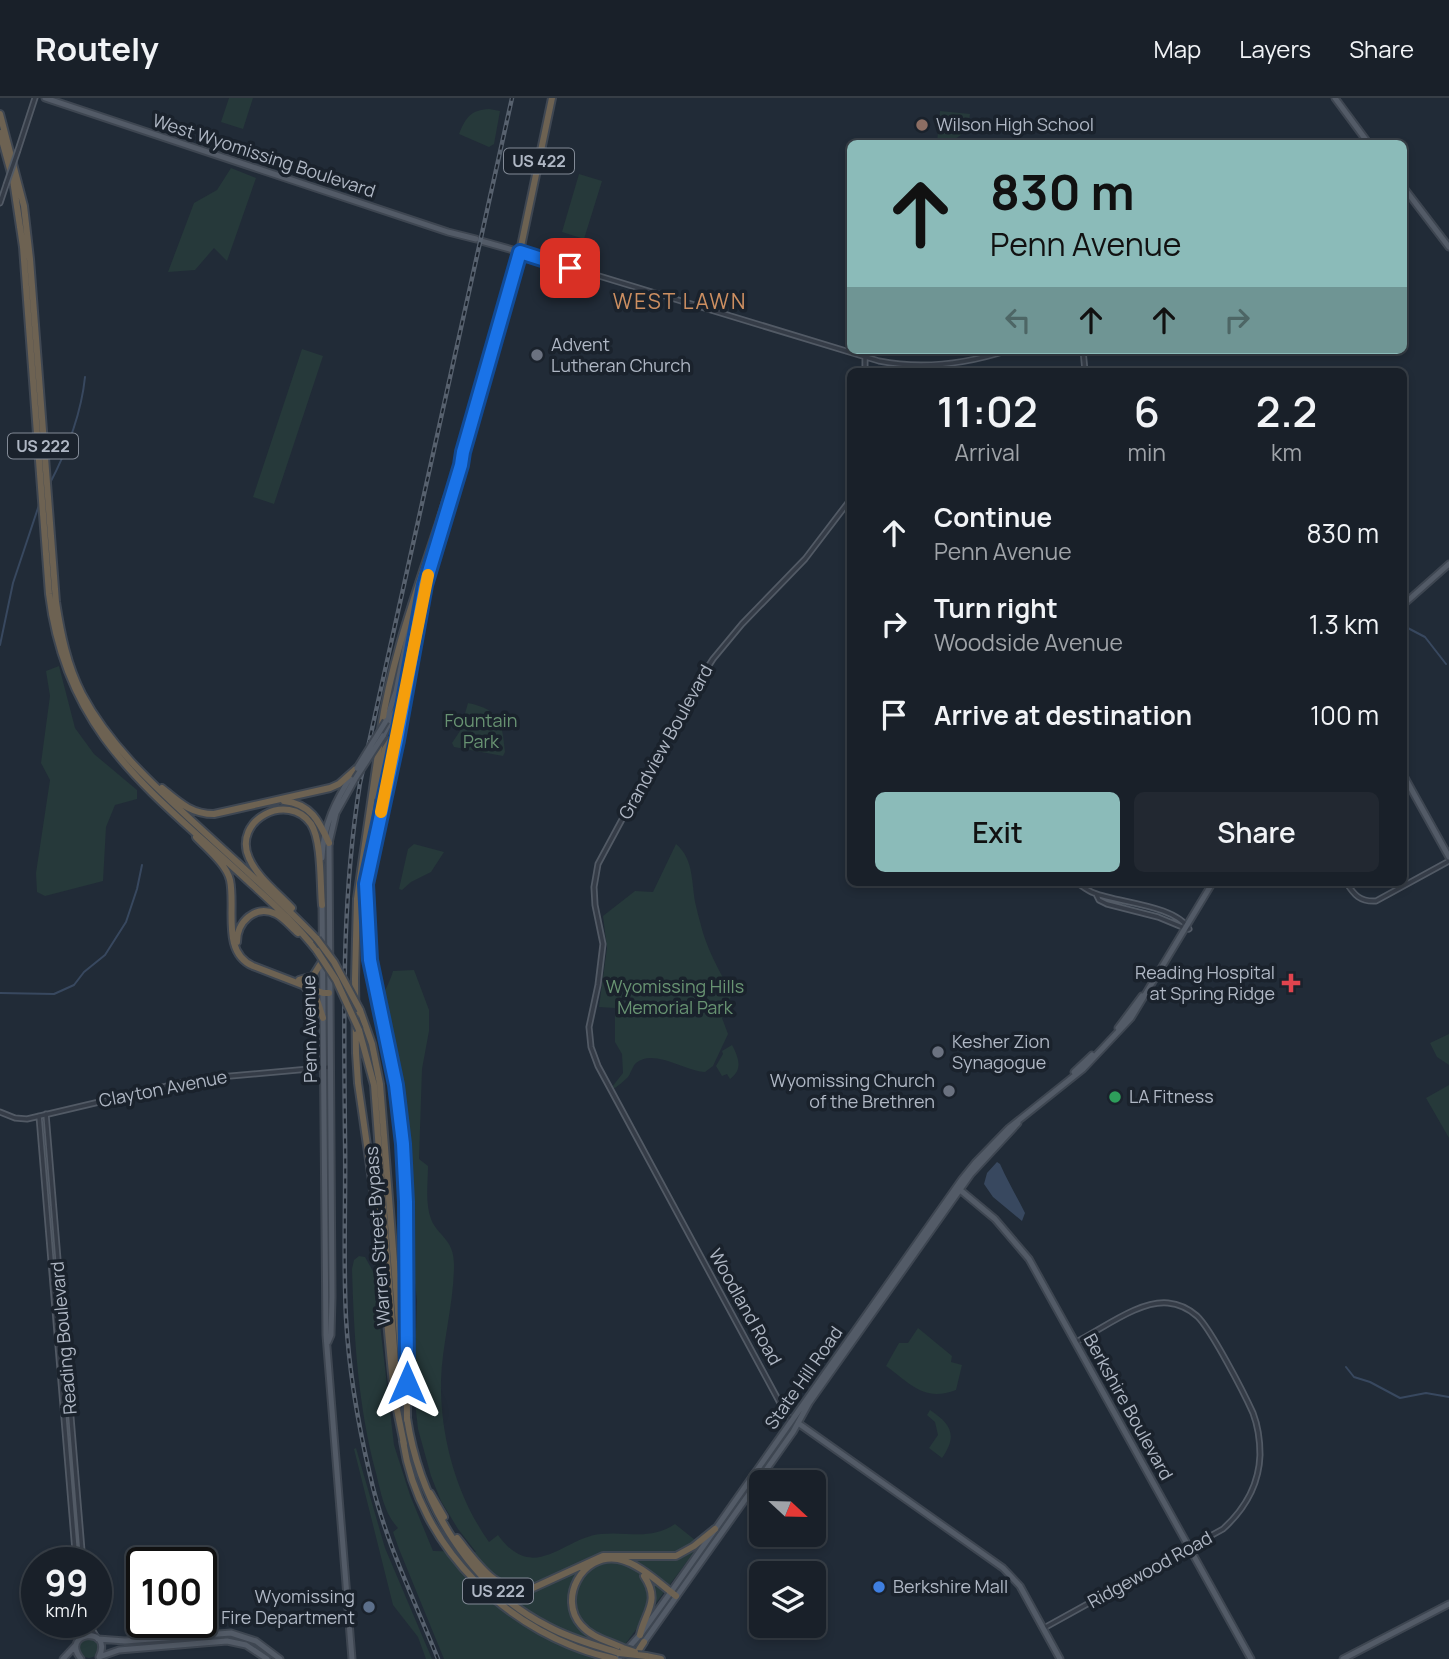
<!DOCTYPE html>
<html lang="en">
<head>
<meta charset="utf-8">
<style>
  :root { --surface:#192029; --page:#222831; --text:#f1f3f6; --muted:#9fa3a8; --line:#373e46; --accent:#8bbbb9 }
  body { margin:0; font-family:Manrope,sans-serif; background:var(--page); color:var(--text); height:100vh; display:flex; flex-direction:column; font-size:26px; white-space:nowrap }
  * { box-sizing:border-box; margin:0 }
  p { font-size:23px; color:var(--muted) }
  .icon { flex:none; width:38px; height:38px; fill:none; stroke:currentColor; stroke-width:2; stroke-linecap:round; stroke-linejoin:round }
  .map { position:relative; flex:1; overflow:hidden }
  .panel { position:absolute; left:847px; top:270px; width:560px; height:518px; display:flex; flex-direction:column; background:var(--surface); border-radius:10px; box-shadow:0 4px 10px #0003,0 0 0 2px var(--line) }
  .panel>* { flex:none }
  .top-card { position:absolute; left:847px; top:42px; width:560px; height:214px; border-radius:10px; box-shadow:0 4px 10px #0003,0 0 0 2px var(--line); background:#8bbbb9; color:#111; overflow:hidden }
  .needle { width:46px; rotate:112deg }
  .buttons { position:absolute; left:749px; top:1372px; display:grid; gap:14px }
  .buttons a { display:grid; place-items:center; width:77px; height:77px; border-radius:10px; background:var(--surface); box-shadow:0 4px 10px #0003,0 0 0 2px var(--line); font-size:35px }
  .speed { position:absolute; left:21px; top:1449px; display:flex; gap:14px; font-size:35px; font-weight:700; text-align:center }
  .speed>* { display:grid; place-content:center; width:91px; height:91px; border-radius:50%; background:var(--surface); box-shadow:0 4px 10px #0003,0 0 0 2px var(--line); line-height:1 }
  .speed small { font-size:18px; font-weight:400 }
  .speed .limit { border:4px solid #111; border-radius:10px; background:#fff; color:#111 }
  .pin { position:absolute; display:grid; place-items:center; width:60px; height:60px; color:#fff; margin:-30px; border-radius:14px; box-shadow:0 4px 10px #0006 }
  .me { position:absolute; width:77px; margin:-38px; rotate:0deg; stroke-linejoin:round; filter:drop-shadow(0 0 5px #0008) }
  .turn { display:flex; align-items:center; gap:24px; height:147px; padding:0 28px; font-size:32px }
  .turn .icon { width:91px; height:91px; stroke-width:2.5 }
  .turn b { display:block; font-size:49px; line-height:60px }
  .lanes { display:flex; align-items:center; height:66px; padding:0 28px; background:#0003; justify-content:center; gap:35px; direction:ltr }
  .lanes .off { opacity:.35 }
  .eta { display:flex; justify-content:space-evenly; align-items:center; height:119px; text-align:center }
  .eta b { font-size:42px; font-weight:600; line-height:49px }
  .button { display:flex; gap:14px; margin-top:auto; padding:14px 28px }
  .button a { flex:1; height:80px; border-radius:10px; background:var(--accent); color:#111; font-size:28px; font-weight:600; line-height:80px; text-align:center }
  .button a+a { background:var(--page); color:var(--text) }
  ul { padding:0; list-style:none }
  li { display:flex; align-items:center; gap:21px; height:91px; padding:0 28px }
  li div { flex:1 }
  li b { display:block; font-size:26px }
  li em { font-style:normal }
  header { display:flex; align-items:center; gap:42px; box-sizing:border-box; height:98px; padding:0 35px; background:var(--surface); border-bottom:2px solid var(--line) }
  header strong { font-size:33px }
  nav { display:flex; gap:38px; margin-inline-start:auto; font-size:24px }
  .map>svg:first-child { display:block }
  .green { fill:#26393a }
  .water { fill:#38485f }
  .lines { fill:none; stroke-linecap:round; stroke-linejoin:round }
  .stream { stroke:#38485f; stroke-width:2 }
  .minor-casing { stroke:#525a65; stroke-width:7 }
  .major-casing { stroke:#3e4651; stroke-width:9 }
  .highway-casing { stroke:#3f4752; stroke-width:10 }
  .minor { stroke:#353c47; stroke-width:3.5 }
  .major { stroke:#535b67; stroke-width:5 }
  .highway { stroke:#6d6252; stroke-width:6 }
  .rail-casing { stroke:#57616e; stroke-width:4.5 }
  .rail { stroke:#1a222c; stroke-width:2; stroke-dasharray:5; stroke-linecap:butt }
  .minor-bridge-casing { stroke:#525a65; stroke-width:7; stroke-linecap:butt }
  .major-bridge-casing { stroke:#3e4651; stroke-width:9; stroke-linecap:butt }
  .highway-bridge-casing { stroke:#3f4752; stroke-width:10; stroke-linecap:butt }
  .minor-bridge { stroke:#353c47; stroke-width:3.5 }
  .major-bridge { stroke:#535b67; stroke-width:5 }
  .highway-bridge { stroke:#6d6252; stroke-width:6 }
  .route-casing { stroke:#114b97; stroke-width:18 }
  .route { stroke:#1a73e8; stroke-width:12 }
  .slow { stroke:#f59e0b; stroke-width:12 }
  .education-dot { fill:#8d6e63; stroke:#1a222c; stroke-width:2.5 }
  .worship-dot { fill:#6b7280; stroke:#1a222c; stroke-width:2.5 }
  .health-dot { fill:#e0444e; stroke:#1a222c; stroke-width:2.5 }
  .leisure-dot { fill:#2e9e5b; stroke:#1a222c; stroke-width:2.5 }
  .shop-dot { fill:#3f7fe0; stroke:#1a222c; stroke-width:2.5 }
  .service-dot { fill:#5c6f8a; stroke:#1a222c; stroke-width:2.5 }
  .labels { text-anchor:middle; stroke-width:7; stroke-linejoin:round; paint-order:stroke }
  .shield { fill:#1a222c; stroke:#828a96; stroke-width:2 }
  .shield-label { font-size:16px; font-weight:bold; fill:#afb7c4 }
  .poi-label { font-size:18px; fill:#afb7c4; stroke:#1a222c; text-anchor:start }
  .street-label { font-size:18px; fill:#afb7c4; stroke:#1a222c }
  .park-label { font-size:18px; fill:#689372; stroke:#1a222c }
  .quarter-label { font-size:21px; letter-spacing:2px; fill:#cd8f61; stroke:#1a222c }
</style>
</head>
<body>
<header>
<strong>Routely</strong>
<nav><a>Map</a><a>Layers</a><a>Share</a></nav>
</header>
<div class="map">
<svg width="1449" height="1561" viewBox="0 0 1449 1561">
  <rect width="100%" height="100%" fill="#212b37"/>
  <path class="green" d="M 229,0 L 253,0 L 243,31 L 221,24 Z
    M 489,11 L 500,13 L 494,46 L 489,49 L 459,36 C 466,19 471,12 489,11 Z
    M 940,13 L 970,16 C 968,35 956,45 937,45 Z
    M 231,70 L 256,80 L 227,163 L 214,150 L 195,172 L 168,174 L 194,105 L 217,92 Z
    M 579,76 L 602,83 L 584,141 L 562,134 Z
    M 302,251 L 323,258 L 274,406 L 253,399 Z
    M 59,568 L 75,630 L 94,656 L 137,692 L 137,701 L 115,707 L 106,729 L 103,783 L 45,798 L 37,794 L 36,775 L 50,682 L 41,665 L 50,598 L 46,573 Z
    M 468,605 C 501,612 502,624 505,654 L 503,658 L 454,649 L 452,645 L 460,633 Z
    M 414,746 L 444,754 L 431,774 L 411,784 L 402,792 L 399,791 L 408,751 Z
    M 676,746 C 695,762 691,787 696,808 C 698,817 701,827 703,835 C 710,857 721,876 732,896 L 722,920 L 728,936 L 713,968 L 705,974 C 685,973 653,950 636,965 C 632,969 631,975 628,979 C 624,983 619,987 615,990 L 612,989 L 623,975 L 622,956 L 615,944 L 615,910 L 599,909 L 607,850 L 603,818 L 635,793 L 653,794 Z
    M 414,872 L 429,912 L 429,933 L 422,971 L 419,1061 L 428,1068 C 428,1085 425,1105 431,1121 C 438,1139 454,1140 454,1167 C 454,1205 442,1246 441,1283 C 440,1339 457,1399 489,1444 L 498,1437 C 534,1487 564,1439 601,1436 C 629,1433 649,1443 675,1426 L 695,1442 L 698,1449 L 614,1561 L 444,1561 L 399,1451 L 393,1434 L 398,1430 C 384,1415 381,1395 376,1375 C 358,1308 354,1240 352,1171 L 354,1162 L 359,1158 L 365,1159 L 374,1175 L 394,1347 L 410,1397 L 433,1453 L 476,1454 L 458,1431 L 441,1403 L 431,1378 L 418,1331 L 414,1295 L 417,1202 L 412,1160 L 406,1024 L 403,994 L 382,904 C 383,893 390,885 393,873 Z
    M 1449,936 L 1449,967 L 1437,959 L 1430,945 Z
    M 732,947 C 739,960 743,972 730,981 L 727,976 L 722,978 L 716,968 L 723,956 L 722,953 Z
    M 1449,987 L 1449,1040 L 1426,1000 Z
    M 918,1230 L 952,1258 L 951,1264 L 962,1267 L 956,1292 C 924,1304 911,1286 886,1268 L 899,1245 L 908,1245 Z
    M 930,1312 C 951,1326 958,1337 942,1360 L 929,1350 L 938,1337 L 935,1324 L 927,1317 Z
    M 356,1350 L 385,1450 L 432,1561 L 426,1561 L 418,1539 L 393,1507 L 354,1351 Z
    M79 1550a10 10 0 1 1 20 0a10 10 0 1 1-20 0Z"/>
  <path class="water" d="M 997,1064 L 1000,1066 C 1008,1084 1017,1099 1025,1115 L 1022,1123 L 993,1099 L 984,1086 L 987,1075 Z"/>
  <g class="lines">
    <path class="stream" d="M 49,387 C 67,353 81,318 85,279
      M 1404,528 L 1425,539 L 1446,566
      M 0,547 L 13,485 L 40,404
      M 0,895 L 54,896 L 74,887 L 84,874 L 105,857 L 126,824 L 137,791 L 142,767
      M 1346,1269 L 1354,1279 L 1370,1284 L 1400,1300 L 1426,1295 L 1449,1299"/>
    <g class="minor-casing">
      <path id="minor" d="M 18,52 L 35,0
        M 0,105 L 6,87
        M 520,154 L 879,263 C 924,272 966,266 1009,252
        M 1083,252 L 1085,273
        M 865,273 L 865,260
        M 1076,784 C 1082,788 1088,793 1094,795 C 1119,805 1175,807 1189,831
        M 1346,784 C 1354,797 1360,804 1376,803 L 1449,763
        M 1096,796 L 1099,802 L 1107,806 L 1158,819 L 1187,831
        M 0,1014 L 15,1020 L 27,1021 L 197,981 L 331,969
        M 46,1016 L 83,1465
        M 39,1018 L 76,1465
        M 792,1321 L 787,1318 L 598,968 L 591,949 L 589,929 L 598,887 L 603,846 L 595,807 L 594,789 L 598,766 L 687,601 L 713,561 L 742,526 L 805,461 L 850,402
        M 88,1524 L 96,1538
        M 1044,1530 L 1223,1431 C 1245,1411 1259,1386 1260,1357 C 1260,1343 1258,1328 1253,1315 C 1244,1295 1211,1231 1197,1218 C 1189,1211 1179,1206 1168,1205 C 1139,1202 1101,1232 1076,1244
        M 77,1543 L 80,1524"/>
    </g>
    <g class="major-casing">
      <path id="major" d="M 45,0 L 448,134 L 476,141
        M 1335,0 L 1369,46
        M 1404,90 L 1449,149
        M 481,143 L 520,154
        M 1404,506 L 1449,466
        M 386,623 L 396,593 L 412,515
        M 383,638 L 397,609 L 420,500
        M 1404,678 L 1449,759
        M 322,760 C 323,727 336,702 353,675
        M 322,805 L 326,1237 L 352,1561
        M 1118,930 L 1142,898
        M 1074,974 L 1092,957
        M 959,1091 L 995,1121 L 1029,1161 L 1251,1561
        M 328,1244 L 331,1237 L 332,1199 L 329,745 L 336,715 L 355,681
        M 798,1325 L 1003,1470 L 1020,1488 L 1060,1561
        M 98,1541 L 125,1543 L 231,1535 L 256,1543 L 280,1561
        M 642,1547 L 793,1334 L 809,1305 L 971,1076 L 1018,1025
        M 99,1559 L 119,1552 L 227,1543 L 246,1547 L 267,1561
        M 63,1561 L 76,1547
        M 81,1561 C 59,1534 114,1527 99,1559
        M 618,1561 L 640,1537 L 671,1494 L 962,1081 L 975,1065 L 1009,1030 L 1083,971 L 1131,920 L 1213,784
        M 1343,1561 L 1449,1506"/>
    </g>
    <g class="highway-casing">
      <path id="highway" d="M 0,16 L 24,108 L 30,161 L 56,504 C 61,536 67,567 82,596 C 108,645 149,683 189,720 C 232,760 277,799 317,841
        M 0,35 L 13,82 L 23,149 L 49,496 C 66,636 150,692 246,781 C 271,804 296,826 317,853
        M 381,631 C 393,551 423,477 447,400
        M 380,642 L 357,801 L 355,881 L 356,955 L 358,985 L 377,1117 L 394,1297 L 404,1346
        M 162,690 C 179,704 191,716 214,716 L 330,690 L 339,686 L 357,670
        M 376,698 L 385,651 L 390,643 L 397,642
        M 284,703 C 311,706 319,723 329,745
        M 196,739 C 207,751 226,766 230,782 C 236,810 221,854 253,868 L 323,895 L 329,895
        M 292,810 C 278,795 257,779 249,760 C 232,722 288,693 311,726 C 322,743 320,786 322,807
        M 237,844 C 237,824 255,806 276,816 C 284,820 291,829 298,835
        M 299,882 L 313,878 L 323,862
        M 305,889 L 317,902 L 323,920
        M 360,912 L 372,946 L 380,986 L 403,1278
        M 359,932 L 374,987 L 397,1290
        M 407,1320 C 420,1405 470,1489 549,1529 C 571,1541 595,1547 619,1555
        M 407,1322 L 406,1104 L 403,1046 L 396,987 L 370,862 L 366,786 L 397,642 L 425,487 L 461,367 L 463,354 L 519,158 L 552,0
        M 403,1343 C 419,1450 510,1538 615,1561
        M 430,1395 L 444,1419
        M 457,1440 C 476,1463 498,1499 533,1490 L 603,1458 L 676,1458 L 694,1448 L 715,1431
        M 640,1537 C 645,1514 661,1503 644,1478
        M 623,1550 C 609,1543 592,1540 581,1527 C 558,1501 582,1455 618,1461 C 639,1465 660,1486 676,1498
        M 646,1558 L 661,1561
        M 633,1561 L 644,1544"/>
    </g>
    <use href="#minor" class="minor"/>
    <use href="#major" class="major"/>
    <use href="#highway" class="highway"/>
    <g class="rail-casing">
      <path id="rail" d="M 438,1561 C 414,1501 384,1441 370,1377 C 358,1326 349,1273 346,1220 C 343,1160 346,1100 345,1040 C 344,921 341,803 360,685 L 512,0"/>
    </g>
    <use href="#rail" class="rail"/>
    <g class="minor-bridge-casing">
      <path id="minor-bridge" d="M 6,87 L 18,52"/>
    </g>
    <g class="major-bridge-casing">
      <path id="major-bridge" d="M 357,670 L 386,623
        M 355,681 L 383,638"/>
    </g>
    <g class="highway-bridge-casing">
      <path id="highway-bridge" d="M 317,841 L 334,864 L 360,912
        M 317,853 L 336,882 L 359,932
        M 623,1550 L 635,1554
        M 619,1555 L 646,1558"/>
    </g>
    <use href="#minor-bridge" class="minor-bridge"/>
    <use href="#major-bridge" class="major-bridge"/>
    <use href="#highway-bridge" class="highway-bridge"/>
  </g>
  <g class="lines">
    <g class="route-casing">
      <path id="route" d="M 407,1285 L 406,1104 L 403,1046 L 396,987 L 370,862 L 366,786 L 397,642 L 425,487 L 461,367 L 463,354 L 520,154 L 570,170"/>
    </g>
    <use href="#route" class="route"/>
    <path class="slow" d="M 381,714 L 428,477"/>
  </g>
  <circle class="education-dot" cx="922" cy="27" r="7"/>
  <g class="worship-dot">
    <circle cx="537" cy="257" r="7"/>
    <circle cx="938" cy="954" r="7"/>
    <circle cx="949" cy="993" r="7"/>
  </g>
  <path class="health-dot" d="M1287.5 874.5h7v7h7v7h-7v7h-7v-7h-7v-7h7z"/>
  <circle class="leisure-dot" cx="1115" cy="999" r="7"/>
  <circle class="shop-dot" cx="879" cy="1489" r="7"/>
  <circle class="service-dot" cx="369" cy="1509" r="7"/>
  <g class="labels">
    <g class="shield">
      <rect x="504" y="50.5" width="70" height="25" rx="5"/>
      <rect x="8" y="335.5" width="70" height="25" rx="5"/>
      <rect x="463" y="1480.5" width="70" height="25" rx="5"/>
    </g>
    <g class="shield-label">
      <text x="539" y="69">US 422</text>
      <text x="43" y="354">US 222</text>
      <text x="498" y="1499">US 222</text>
    </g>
    <g class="poi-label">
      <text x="936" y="33">Wilson High School</text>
      <text x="551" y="253">Advent<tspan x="551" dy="21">Lutheran Church</tspan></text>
      <text x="1275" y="881" text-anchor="end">Reading Hospital<tspan x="1275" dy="21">at Spring Ridge</tspan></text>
      <text x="952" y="950">Kesher Zion<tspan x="952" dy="21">Synagogue</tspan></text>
      <text x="935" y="989" text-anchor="end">Wyomissing Church<tspan x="935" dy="21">of the Brethren</tspan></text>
      <text x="1129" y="1005">LA Fitness</text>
      <text x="893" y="1495">Berkshire Mall</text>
      <text x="355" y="1505" text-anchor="end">Wyomissing<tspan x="355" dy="21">Fire Department</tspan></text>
    </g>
    <g class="street-label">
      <text transform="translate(264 58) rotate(18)" y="6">West Wyomissing Boulevard</text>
      <text transform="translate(666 644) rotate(-61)" y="6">Grandview Boulevard</text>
      <text transform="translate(310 931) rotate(-91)" y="6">Penn Avenue</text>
      <text transform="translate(163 991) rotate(-11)" y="6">Clayton Avenue</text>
      <text transform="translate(378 1138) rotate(-94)" y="6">Warren Street Bypass</text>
      <text transform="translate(745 1209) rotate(61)" y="6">Woodland Road</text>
      <text transform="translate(64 1240) rotate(-95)" y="6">Reading Boulevard</text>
      <text transform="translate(804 1280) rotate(-55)" y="6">State Hill Road</text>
      <text transform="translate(1128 1309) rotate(61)" y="6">Berkshire Boulevard</text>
      <text transform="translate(1150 1472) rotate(-29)" y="6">Ridgewood Road</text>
    </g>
    <g class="park-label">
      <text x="481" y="629">Fountain<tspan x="481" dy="21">Park</tspan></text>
      <text x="675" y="895">Wyomissing Hills<tspan x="675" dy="21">Memorial Park</tspan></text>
    </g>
    <g class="quarter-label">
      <text x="680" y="211">WEST LAWN</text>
    </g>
  </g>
</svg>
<div class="buttons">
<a><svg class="needle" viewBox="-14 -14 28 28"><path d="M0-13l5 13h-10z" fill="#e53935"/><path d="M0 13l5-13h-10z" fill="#9fa3a8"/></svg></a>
<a><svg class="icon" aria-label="layers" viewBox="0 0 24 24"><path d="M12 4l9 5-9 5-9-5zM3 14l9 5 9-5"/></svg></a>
</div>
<div class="speed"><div>99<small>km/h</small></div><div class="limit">100</div></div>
<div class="pin" style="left:570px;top:170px;background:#d93025"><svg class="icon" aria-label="arrive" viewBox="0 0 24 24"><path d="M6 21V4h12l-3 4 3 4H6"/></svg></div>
<svg class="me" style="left:407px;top:1285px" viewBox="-20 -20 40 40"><path d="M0-17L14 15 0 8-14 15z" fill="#1a73e8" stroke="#fff" stroke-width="4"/></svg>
<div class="top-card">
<div class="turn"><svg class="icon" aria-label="ahead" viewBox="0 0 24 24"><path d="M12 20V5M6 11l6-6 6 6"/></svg><div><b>830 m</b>Penn Avenue</div></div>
<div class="lanes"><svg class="icon off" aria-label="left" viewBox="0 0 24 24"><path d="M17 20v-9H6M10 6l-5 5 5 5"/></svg><svg class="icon" aria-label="ahead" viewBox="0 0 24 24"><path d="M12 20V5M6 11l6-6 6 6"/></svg><svg class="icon" aria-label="ahead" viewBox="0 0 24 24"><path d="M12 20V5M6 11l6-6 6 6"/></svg><svg class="icon off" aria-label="right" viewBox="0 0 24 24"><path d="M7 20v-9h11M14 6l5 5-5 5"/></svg></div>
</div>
<section class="panel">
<div class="eta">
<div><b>11:02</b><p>Arrival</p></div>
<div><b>6</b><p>min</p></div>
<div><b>2.2</b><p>km</p></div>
</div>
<ul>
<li><svg class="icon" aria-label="ahead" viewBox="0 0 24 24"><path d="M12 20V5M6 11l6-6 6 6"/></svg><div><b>Continue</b><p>Penn Avenue</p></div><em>830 m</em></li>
<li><svg class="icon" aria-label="right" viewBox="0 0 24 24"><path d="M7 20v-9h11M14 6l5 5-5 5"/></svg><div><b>Turn right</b><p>Woodside Avenue</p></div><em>1.3 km</em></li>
<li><svg class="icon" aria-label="arrive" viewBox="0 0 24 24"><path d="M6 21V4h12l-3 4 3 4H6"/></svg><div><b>Arrive at destination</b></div><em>100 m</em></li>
</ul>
<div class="button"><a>Exit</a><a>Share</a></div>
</section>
</div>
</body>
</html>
